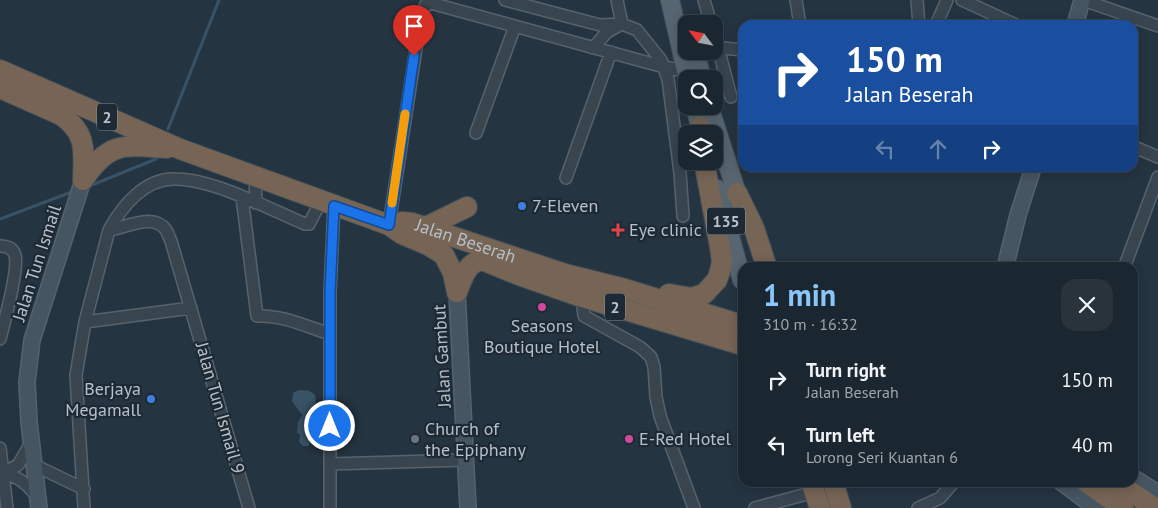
<!DOCTYPE html>
<html lang="en">
<head>
<meta charset="utf-8">
<style>
  :root { --surface:#1b2730; --page:#28333c; --text:#f1f3f6; --muted:#a0a5ab; --line:#39444c; --accent:#8ac6fa }
  body { margin:0; font-family:"PT Sans",sans-serif; background:var(--page); color:var(--text); height:100vh; display:flex; flex-direction:column; font-size:19px; white-space:nowrap }
  * { box-sizing:border-box; margin:0 }
  p { font-size:16px; color:var(--muted) }
  .icon { flex:none; width:28px; height:28px; fill:none; stroke:currentColor; stroke-width:2; stroke-linecap:round; stroke-linejoin:round }
  .map { position:relative; flex:1; overflow:hidden }
  .side { position:absolute; left:738px; top:262px; width:400px; height:225px; display:flex; flex-direction:column; background:var(--surface); border-radius:15px; box-shadow:0 2px 12px #0003,0 0 0 1px var(--line) }
  .side>* { flex:none }
  .banner { position:absolute; left:738px; top:20px; width:400px; height:152px; border-radius:15px; box-shadow:0 2px 12px #0003,0 0 0 1px var(--line); background:#1a4fa0; color:#fff; overflow:hidden }
  .needle { width:32px; rotate:302deg }
  .fabs { position:absolute; left:678px; top:15px; display:grid; gap:10px }
  .fabs a { display:grid; place-items:center; width:45px; height:45px; border-radius:10px; background:var(--surface); box-shadow:0 2px 12px #0003,0 0 0 1px var(--line); font-size:25px }
  .pin { position:absolute; display:grid; place-items:center; width:42px; height:42px; color:#fff; margin:-51px -21px; border-radius:50% 50% 50% 0; rotate:-45deg; box-shadow:0 0 5px #0007 }
  .pin .icon { rotate:45deg }
  .me { position:absolute; width:55px; margin:-28px; rotate:0deg; stroke-linejoin:round; filter:drop-shadow(0 0 4px #0008) }
  .turn { display:flex; align-items:center; gap:18px; height:105px; padding:0 25px; font-size:22px }
  .turn .icon { width:65px; height:65px; stroke-width:2.5 }
  .turn b { display:block; font-size:35px; line-height:42px }
  .lanes { display:flex; align-items:center; height:48px; padding:0 25px; background:#0003; justify-content:center; gap:25px; direction:ltr }
  .lanes .off { opacity:.35 }
  .round { display:grid; place-items:center; flex:none; width:52px; height:52px; border-radius:15px; background:var(--page) }
  .headline { display:flex; align-items:center; justify-content:space-between; height:85px; padding:0 25px }
  h1 { font-size:30px; font-weight:600; line-height:38px; color:var(--accent) }
  ul { padding:0; list-style:none }
  li { display:flex; align-items:center; gap:15px; height:65px; padding:0 25px }
  li div { flex:1 }
  li b { display:block; font-size:19px }
  li em { font-style:normal }
  .map>svg:first-child { display:block }
  .water { fill:#385367 }
  .lines { fill:none; stroke-linecap:round; stroke-linejoin:round }
  .stream { stroke:#385367; stroke-width:3 }
  .street-casing { stroke:#56636d; stroke-width:14 }
  .secondary-casing { stroke:#56636d; stroke-width:18 }
  .primary-casing { stroke:#45515b; stroke-width:20 }
  .highway-casing { stroke:#43505a; stroke-width:22 }
  .street { stroke:#38454f; stroke-width:11 }
  .secondary { stroke:#465562; stroke-width:15 }
  .primary { stroke:#56656f; stroke-width:18 }
  .highway { stroke:#766455; stroke-width:20 }
  .route-casing { stroke:#114b97; stroke-width:12 }
  .route { stroke:#1a73e8; stroke-width:9 }
  .slow { stroke:#f59e0b; stroke-width:9 }
  .shop-dot { fill:#3f7fe0; stroke:#1d2a34; stroke-width:2 }
  .health-dot { fill:#e0444e; stroke:#1d2a34; stroke-width:2 }
  .hotel-dot { fill:#d1479c; stroke:#1d2a34; stroke-width:2 }
  .worship-dot { fill:#6b7280; stroke:#1d2a34; stroke-width:2 }
  .labels { text-anchor:middle; stroke-width:4.5; stroke-linejoin:round; paint-order:stroke }
  .shield { fill:#1d2a34; stroke:#87939d; stroke-width:1 }
  .shield-label { font-size:16px; font-weight:bold; fill:#b5c0ca }
  .poi-label { font-size:18px; fill:#b5c0ca; stroke:#1d2a34; text-anchor:start }
  .street-label { font-size:18px; fill:#b5c0ca; stroke:#1d2a34 }
</style>
</head>
<body>
<div class="map">
<svg width="1158" height="508" viewBox="0 0 1158 508">
  <rect width="100%" height="100%" fill="#243440"/>
  <path class="water" d="M 299,390 C 322,390 316,401 312,415 L 316,424 L 311,434 L 311,442 L 308,446 L 303,446 L 299,442 L 300,435 L 297,432 L 298,422 L 302,415 L 292,401 L 293,393 Z"/>
  <g class="lines">
    <path class="stream" d="M 168,129 L 219,0
      M 87,187 L 156,159
      M 0,219 L 74,191"/>
    <g class="street-casing">
      <path id="street" d="M 505,0 L 600,25 L 622,24 L 637,30 L 661,60 L 668,79 L 680,173 L 683,216
        M 617,0 L 622,24
        M 704,0 L 711,24
        M 796,0 L 800,25
        M 917,0 L 919,25
        M 962,0 L 1016,25
        M 1083,0 L 1158,26
        M 427,2 L 664,67 L 686,71
        M 936,25 L 947,0
        M 714,32 L 731,97
        M 714,47 L 742,50
        M 593,48 L 607,32 L 618,26
        M 476,133 L 515,26
        M 1132,146 L 1158,157
        M 255,176 L 256,203
        M 566,178 L 611,52
        M 242,197 L 257,316 C 283,315 305,326 330,334
        M 389,225 L 421,16 L 428,0
        M 109,230 C 122,206 145,178 175,179 C 214,179 269,209 305,224 L 309,224 L 321,201
        M 0,246 C 7,246 13,248 15,255 C 19,268 4,324 0,339
        M 1124,268 L 1158,177
        M 582,297 L 584,316 L 640,347 L 651,357 L 654,367 L 656,397 L 660,416 L 694,508
        M 85,322 L 191,308
        M 0,448 L 7,508
        M 330,464 L 465,460
        M 34,465 L 84,489
        M 3,473 L 18,465 L 31,443
        M 3,473 C 20,477 26,484 37,496
        M 84,508 L 76,375 L 85,322 L 109,230 C 125,228 154,212 166,230 C 168,233 169,237 171,241 L 249,508
        M 330,508 L 330,292 L 334,206
        M 755,508 L 814,492
        M 918,508 L 940,498 L 954,482"/>
    </g>
    <g class="secondary-casing">
      <path id="secondary" d="M 1075,25 L 1082,0
        M 1005,268 L 1018,215 L 1033,168
        M 457,292 L 468,508
        M 1132,477 L 1158,493
        M 1061,482 L 1096,508
        M 39,508 L 29,422 L 27,382 L 32,340 L 83,180"/>
    </g>
    <g class="primary-casing">
      <path id="primary" d="M 670,0 L 688,79
        M 695,51 L 702,79
        M 695,106 L 702,134
        M 709,106 L 741,206
        M 717,189 L 742,280"/>
    </g>
    <g class="highway-casing">
      <g id="highway">
        <path id="s1" d="M 0,70 L 180,149 L 389,225 L 402,222 L 412,223 L 565,274 L 625,289 L 742,325"/>
        <path d="M 0,88 L 61,115 C 87,133 84,150 83,180"/>
        <path d="M 700,127 L 701,134"/>
        <path d="M 83,180 C 109,141 124,145 167,148"/>
        <path d="M 737,193 L 754,228 L 767,268"/>
        <path d="M 389,225 L 402,234 L 428,245 L 444,255 L 453,273 L 457,292"/>
        <path d="M 426,227 L 467,207"/>
        <path d="M 457,292 C 463,278 466,263 482,260 L 519,275 L 582,297 L 742,345"/>
        <path d="M 669,294 L 692,298 L 704,294 L 717,280 L 720,271 L 722,262 L 720,247 L 704,161"/>
        <path d="M 811,482 L 820,508"/>
        <path d="M 833,482 L 841,508"/>
        <path d="M 1086,482 L 1123,508"/>
        <path d="M 1116,482 L 1155,508"/>
      </g>
    </g>
    <use href="#street" class="street"/>
    <use href="#secondary" class="secondary"/>
    <use href="#primary" class="primary"/>
    <use href="#highway" class="highway"/>
  </g>
  <g class="lines">
    <g class="route-casing">
      <path id="route" d="M 330,426 L 330,292 L 334,206 L 389,225 L 414,56"/>
    </g>
    <use href="#route" class="route"/>
    <path class="slow" d="M 392,203 L 405,114"/>
  </g>
  <g class="shop-dot">
    <circle cx="522" cy="206" r="5"/>
    <circle cx="151" cy="399" r="5"/>
  </g>
  <path class="health-dot" d="M615.5 222.5h5v5h5v5h-5v5h-5v-5h-5v-5h5z"/>
  <g class="hotel-dot">
    <circle cx="542" cy="307" r="5"/>
    <circle cx="629" cy="439" r="5"/>
  </g>
  <circle class="worship-dot" cx="415" cy="439" r="5"/>
  <g class="labels">
    <g class="shield">
      <rect x="97" y="103.5" width="20" height="27" rx="4"/>
      <rect x="707" y="207.5" width="38" height="27" rx="4"/>
      <rect x="605" y="293.5" width="20" height="27" rx="4"/>
    </g>
    <g class="shield-label">
      <text x="107" y="123">2</text>
      <text x="726" y="227">135</text>
      <text x="615" y="313">2</text>
    </g>
    <g class="poi-label">
      <text x="532" y="212">7-Eleven</text>
      <text x="629" y="236">Eye clinic</text>
      <text x="542" y="332" text-anchor="middle">Seasons<tspan x="542" dy="21">Boutique Hotel</tspan></text>
      <text x="141" y="395" text-anchor="end">Berjaya<tspan x="141" dy="21">Megamall</tspan></text>
      <text x="425" y="435">Church of<tspan x="425" dy="21">the Epiphany</tspan></text>
      <text x="639" y="445">E-Red Hotel</text>
    </g>
    <g class="street-label">
      <text dy="6" stroke="none"><textPath href="#s1" startOffset="499">Jalan Beserah</textPath></text>
      <text transform="translate(37 263) rotate(-72)" y="6">Jalan Tun Ismail</text>
      <text transform="translate(442 356) rotate(-93)" y="6">Jalan Gambut</text>
      <text transform="translate(220 408) rotate(74)" y="6">Jalan Tun Ismail 9</text>
    </g>
  </g>
</svg>
<div class="fabs">
<a><svg class="needle" viewBox="-14 -14 28 28"><path d="M0-13l5 13h-10z" fill="#e53935"/><path d="M0 13l5-13h-10z" fill="#a0a5ab"/></svg></a>
<a><svg class="icon" aria-label="search" viewBox="0 0 24 24"><circle cx="10" cy="10" r="6"/><path d="M15 15l6 6"/></svg></a>
<a><svg class="icon" aria-label="layers" viewBox="0 0 24 24"><path d="M12 4l9 5-9 5-9-5zM3 14l9 5 9-5"/></svg></a>
</div>
<div class="pin" style="left:414px;top:56px;background:#d93025"><svg class="icon" aria-label="arrive" viewBox="0 0 24 24"><path d="M6 21V4h12l-3 4 3 4H6"/></svg></div>
<svg class="me" style="left:330px;top:426px" viewBox="-20 -20 40 40"><circle r="17" fill="#1a73e8" stroke="#fff" stroke-width="3"/><path d="M0-11L8 9 0 5-8 9z" fill="#fff"/></svg>
<div class="banner">
<div class="turn"><svg class="icon" aria-label="right" viewBox="0 0 24 24"><path d="M7 20v-9h11M14 6l5 5-5 5"/></svg><div><b>150 m</b>Jalan Beserah</div></div>
<div class="lanes"><svg class="icon off" aria-label="left" viewBox="0 0 24 24"><path d="M17 20v-9H6M10 6l-5 5 5 5"/></svg><svg class="icon off" aria-label="ahead" viewBox="0 0 24 24"><path d="M12 20V5M6 11l6-6 6 6"/></svg><svg class="icon" aria-label="right" viewBox="0 0 24 24"><path d="M7 20v-9h11M14 6l5 5-5 5"/></svg></div>
</div>
<section class="side">
<div class="headline"><div><h1>1 min</h1><p>310 m · 16:32</p></div><a class="round"><svg class="icon" aria-label="close" viewBox="0 0 24 24"><path d="M6 6l12 12M18 6L6 18"/></svg></a></div>
<ul>
<li><svg class="icon" aria-label="right" viewBox="0 0 24 24"><path d="M7 20v-9h11M14 6l5 5-5 5"/></svg><div><b>Turn right</b><p>Jalan Beserah</p></div><em>150 m</em></li>
<li><svg class="icon" aria-label="left" viewBox="0 0 24 24"><path d="M17 20v-9H6M10 6l-5 5 5 5"/></svg><div><b>Turn left</b><p>Lorong Seri Kuantan 6</p></div><em>40 m</em></li>
</ul>
</section>
</div>
</body>
</html>
